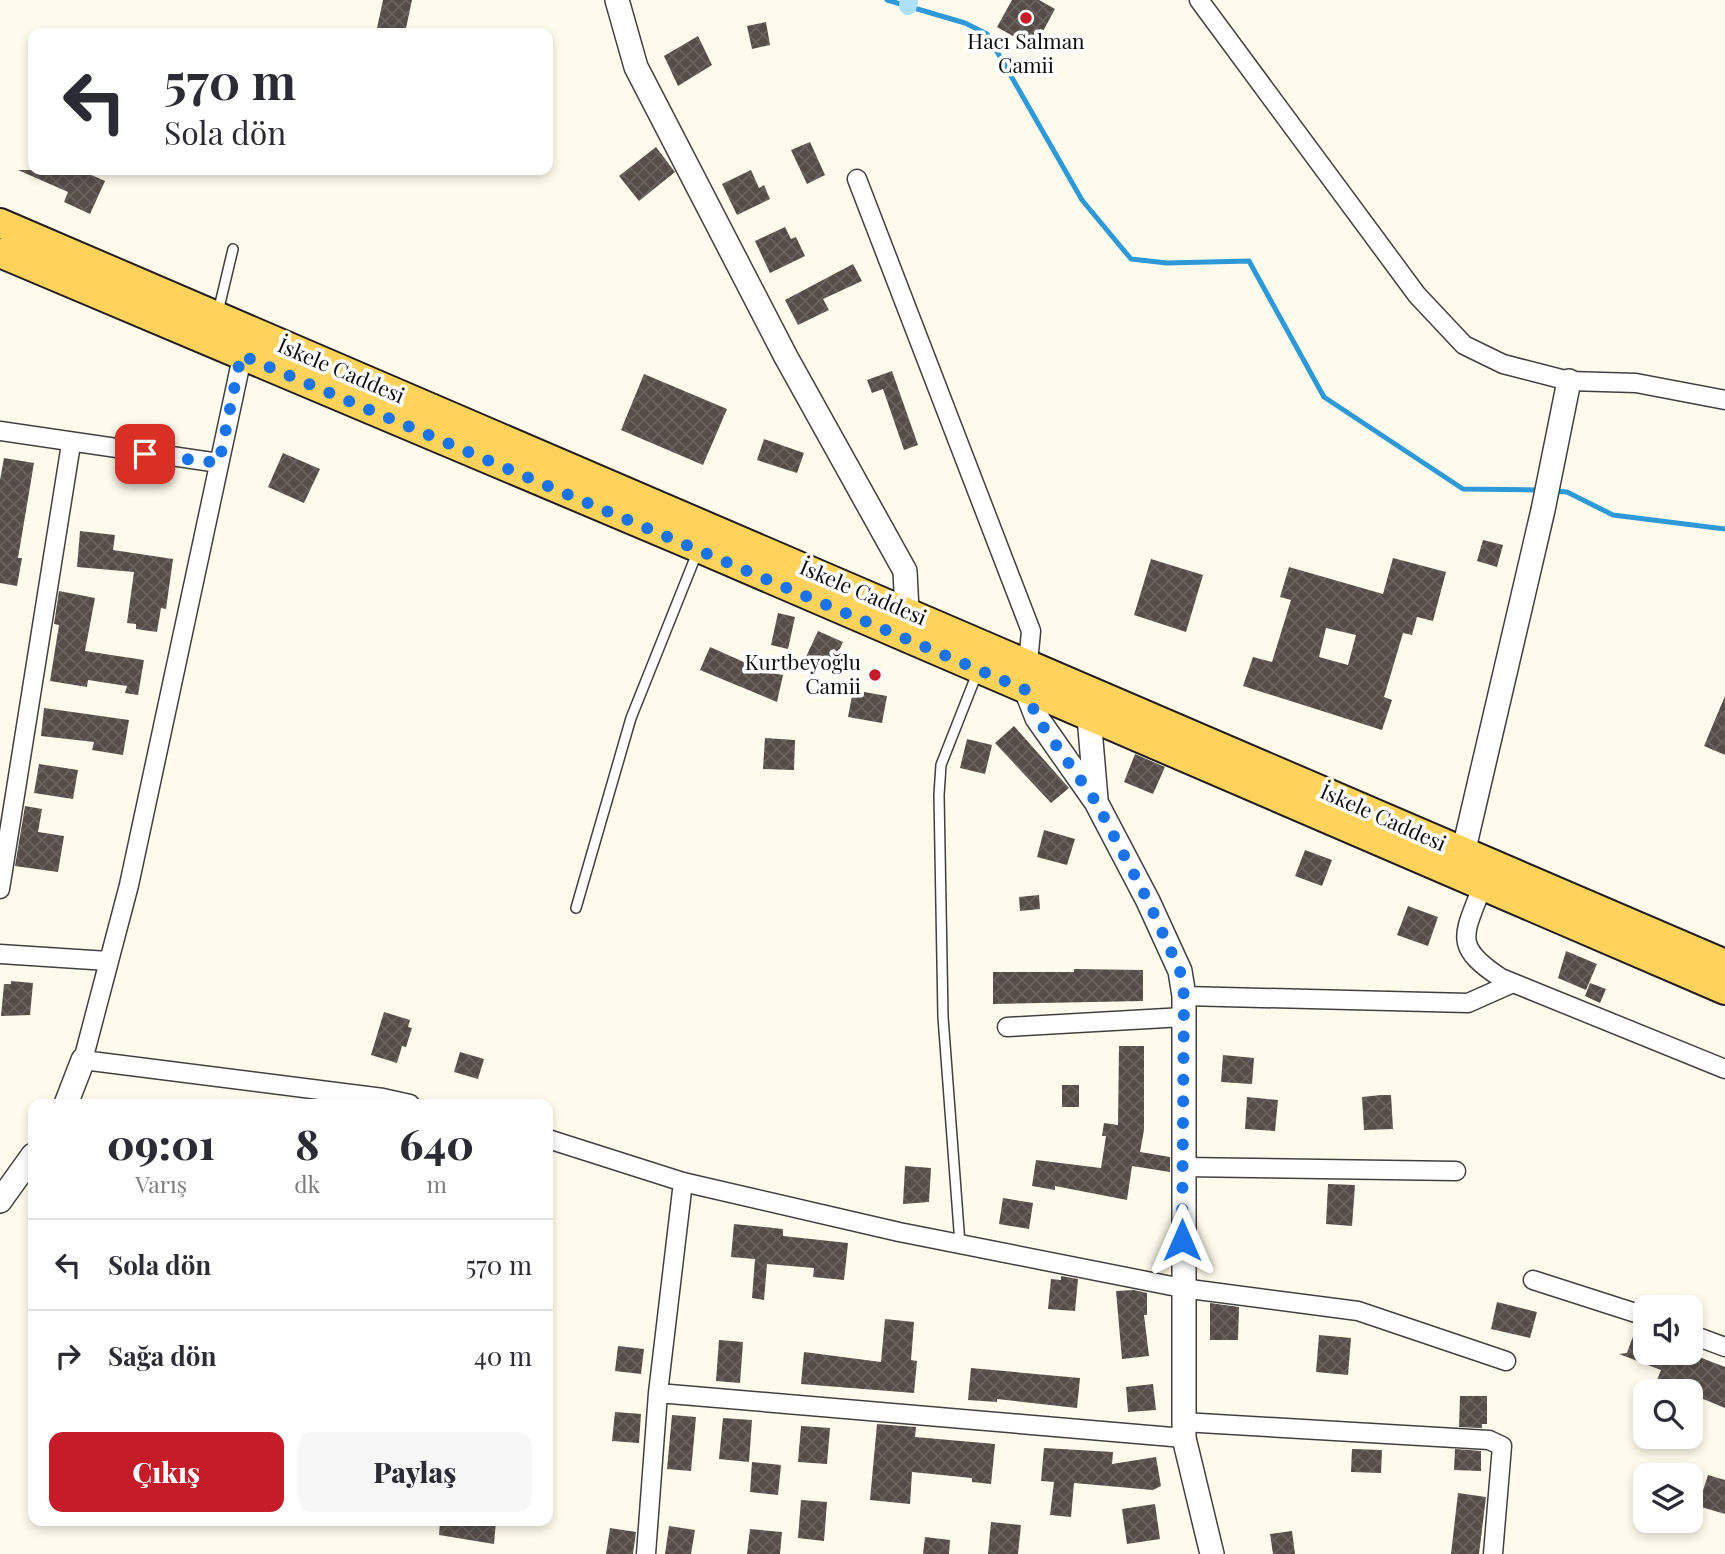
<!DOCTYPE html>
<html lang="tr">
<head>
<meta charset="utf-8">
<style>
  :root { --surface:#fff; --page:#f7f7f7; --text:#2b2b33; --muted:#7c7c81; --line:#e1e1e2; --accent:#c61b28 }
  body { margin:0; font-family:"Playfair Display",serif; background:var(--page); color:var(--text); height:100vh; display:flex; flex-direction:column; font-size:26px; white-space:nowrap }
  * { box-sizing:border-box; margin:0 }
  p { font-size:23px; color:var(--muted) }
  .icon { flex:none; width:38px; height:38px; fill:none; stroke:currentColor; stroke-width:2; stroke-linecap:round; stroke-linejoin:round }
  .map { position:relative; flex:1; overflow:hidden }
  .drawer { position:absolute; left:28px; top:1099px; width:525px; height:427px; display:flex; flex-direction:column; background:var(--surface); border-radius:14px; box-shadow:0 4px 10px #0003 }
  .drawer>* { flex:none }
  .guide { position:absolute; left:28px; top:28px; width:525px; height:147px; border-radius:14px; box-shadow:0 4px 10px #0003; background:#fff; color:var(--text); overflow:hidden }
  .buttons { position:absolute; left:1633px; top:1295px; display:grid; gap:14px }
  .buttons a { display:grid; place-items:center; width:70px; height:70px; border-radius:14px; background:var(--surface); box-shadow:0 4px 10px #0003; font-size:35px }
  .pin { position:absolute; display:grid; place-items:center; width:60px; height:60px; color:#fff; margin:-30px; border-radius:14px; box-shadow:0 4px 10px #0006 }
  .me { position:absolute; width:77px; margin:-38px; rotate:0deg; stroke-linejoin:round; filter:drop-shadow(0 0 5px #0008) }
  .turn { display:flex; align-items:center; gap:24px; height:147px; padding:0 21px; font-size:32px }
  .turn .icon { width:91px; height:91px; stroke-width:2.5 }
  .turn b { display:block; font-size:49px; line-height:60px }
  .eta { display:flex; justify-content:space-evenly; align-items:center; height:119px; text-align:center }
  .eta b { font-size:42px; font-weight:800; line-height:49px }
  .primary-button { display:flex; gap:14px; margin-top:auto; padding:14px 21px }
  .primary-button a { flex:1; height:80px; border-radius:14px; background:var(--accent); color:#fff; font-size:28px; font-weight:800; line-height:80px; text-align:center }
  .primary-button a+a { background:var(--page); color:var(--text) }
  ul { padding:0; list-style:none }
  li { display:flex; align-items:center; gap:21px; height:91px; padding:0 21px; border-top:2px solid var(--line) }
  li div { flex:1 }
  li b { display:block; font-size:26px }
  li em { font-style:normal }
  .map>svg:first-child { display:block }
  .lines { fill:none; stroke-linecap:round; stroke-linejoin:round }
  .stream { stroke:#2e99d7; stroke-width:5 }
  .canal { stroke:#ace0fb; stroke-width:18 }
  .building { fill:url(#building-cross-hatch); fill-rule:evenodd }
  .service-casing { stroke:#404040; stroke-width:12 }
  .minor-casing { stroke:#404040; stroke-width:21 }
  .tertiary-casing { stroke:#404040; stroke-width:26 }
  .primary-casing { stroke:#1e1e1e; stroke-width:32 }
  .service { stroke:#fff; stroke-width:9 }
  .minor { stroke:#fff; stroke-width:18 }
  .tertiary { stroke:#fff; stroke-width:23 }
  .primary { stroke:#ffd25c; stroke-width:28 }
  .route { stroke:#1a73e8; stroke-width:12; stroke-dasharray:0 21.6 }
  .poi-dot { fill:#c61b28; stroke:#fff; stroke-width:2.5 }
  .labels { text-anchor:middle; stroke-width:7; stroke-linejoin:round; paint-order:stroke }
  .poi-label { font-size:21px; fill:#0d0d0d; stroke:#fff }
  .street-label { font-size:21px; fill:#0d0d0d; stroke:#fff }
</style>
</head>
<body>
<div class="map">
<svg width="1725" height="1554" viewBox="0 0 1725 1554">
  <defs>
    <pattern id="building-cross-hatch" width="8" height="8" patternUnits="userSpaceOnUse" patternTransform="scale(1.75)"><rect width="8" height="8" fill="#564d48"/><path d="M0 0l8 8M0 8l8-8" fill="none" stroke="#69625e"/></pattern>
  </defs>
  <rect width="100%" height="100%" fill="#fffbec"/>
  <g class="lines">
    <path class="stream" d="M 887,0 L 965,23 L 987,34 L 1082,200 L 1131,259 L 1167,263 L 1249,261 L 1324,397 L 1463,489 L 1539,490
      M 1553,491 L 1567,492 L 1613,515 L 1725,529"/>
    <path class="canal" d="M 908,6 L 909,0"/>
  </g>
  <path class="building" d="M 383,0 L 412,0 L 405,33 L 376,33 Z
    M 1012,0 L 1039,0 L 1055,9 L 1034,48 L 997,27 Z
    M 766,22 L 770,45 L 752,49 L 747,26 Z
    M 698,36 L 712,65 L 678,86 L 664,56 Z
    M 810,142 L 825,175 L 807,184 L 791,150 Z
    M 656,147 L 675,172 L 639,201 L 619,176 Z
    M 18,170 L 80,170 L 105,181 L 90,214 L 64,202 L 68,192 Z
    M 751,170 L 759,188 L 764,185 L 770,199 L 737,215 L 722,184 Z
    M 785,227 L 791,239 L 796,237 L 805,256 L 770,273 L 755,241 Z
    M 853,264 L 862,281 L 823,299 L 829,310 L 798,325 L 785,300 Z
    M 892,371 L 918,445 L 904,450 L 883,389 L 872,393 L 867,380 Z
    M 644,374 L 727,409 L 703,465 L 621,430 Z
    M 764,439 L 804,453 L 797,473 L 757,460 Z
    M 283,453 L 320,469 L 304,503 L 268,487 Z
    M 4,458 L 34,463 L 18,558 L 22,558 L 17,586 L 0,583 L 0,480 Z
    M 80,531 L 115,535 L 113,550 L 173,559 L 166,609 L 161,608 L 157,632 L 136,629 L 136,624 L 127,623 L 134,572 L 77,567 Z
    M 1483,540 L 1503,545 L 1497,567 L 1477,561 Z
    M 1393,558 L 1446,572 L 1433,621 L 1417,617 L 1412,635 L 1403,633 L 1384,697 L 1392,700 L 1382,730 L 1243,686 L 1253,657 L 1272,662 L 1291,600 L 1280,597 L 1289,567 L 1383,594 ZM 1326,628 L 1356,635 L 1348,665 L 1319,657 Z
    M 1151,559 L 1203,575 L 1186,632 L 1134,615 Z
    M 59,591 L 95,598 L 85,651 L 144,660 L 138,695 L 125,693 L 127,686 L 88,680 L 87,687 L 50,681 L 59,625 L 54,624 Z
    M 778,613 L 795,617 L 788,649 L 771,645 Z
    M 818,631 L 843,642 L 830,670 L 805,659 Z
    M 710,647 L 766,672 L 783,675 L 777,702 L 700,670 Z
    M 853,690 L 887,696 L 882,723 L 848,717 Z
    M 1725,696 L 1725,755 L 1704,746 Z
    M 44,708 L 129,720 L 123,755 L 92,750 L 94,742 L 41,736 Z
    M 1014,726 L 1069,788 L 1051,803 L 995,743 Z
    M 765,738 L 795,740 L 794,770 L 763,769 Z
    M 967,739 L 992,745 L 985,774 L 960,768 Z
    M 1135,754 L 1165,767 L 1153,794 L 1124,782 Z
    M 39,764 L 78,770 L 73,799 L 34,793 Z
    M 25,806 L 42,809 L 38,832 L 64,836 L 58,872 L 15,866 Z
    M 1044,830 L 1075,839 L 1067,865 L 1037,857 Z
    M 1305,850 L 1332,860 L 1322,886 L 1295,876 Z
    M 1039,895 L 1040,909 L 1020,911 L 1019,897 Z
    M 1408,906 L 1438,917 L 1428,946 L 1397,935 Z
    M 1566,951 L 1597,964 L 1586,990 L 1558,978 Z
    M 1074,969 L 1143,970 L 1143,1001 L 993,1004 L 993,972 L 1074,972 Z
    M 11,981 L 33,983 L 30,1015 L 1,1016 L 4,984 L 11,984 Z
    M 1590,983 L 1606,989 L 1600,1003 L 1585,996 Z
    M 384,1012 L 410,1020 L 408,1027 L 412,1028 L 406,1047 L 402,1046 L 397,1063 L 371,1055 Z
    M 1119,1046 L 1144,1046 L 1144,1130 L 1140,1152 L 1170,1157 L 1170,1172 L 1132,1166 L 1127,1200 L 1055,1186 L 1055,1190 L 1032,1186 L 1036,1160 L 1101,1168 L 1106,1136 L 1102,1136 L 1104,1123 L 1118,1125 Z
    M 460,1052 L 484,1059 L 478,1079 L 454,1072 Z
    M 1223,1055 L 1254,1058 L 1252,1084 L 1221,1082 Z
    M 1062,1085 L 1079,1085 L 1079,1107 L 1062,1107 Z
    M 1381,1095 L 1391,1095 L 1393,1129 L 1364,1130 L 1362,1097 Z
    M 1247,1097 L 1278,1100 L 1275,1131 L 1245,1129 Z
    M 905,1166 L 931,1168 L 929,1202 L 903,1204 Z
    M 1328,1184 L 1355,1185 L 1352,1226 L 1326,1224 Z
    M 1003,1198 L 1033,1203 L 1029,1229 L 999,1224 Z
    M 734,1224 L 783,1229 L 783,1236 L 848,1243 L 844,1280 L 813,1277 L 814,1268 L 767,1264 L 764,1300 L 752,1298 L 755,1259 L 731,1257 Z
    M 1061,1276 L 1078,1279 L 1075,1311 L 1048,1309 L 1051,1279 L 1061,1280 Z
    M 1134,1290 L 1147,1293 L 1147,1315 L 1144,1315 L 1149,1356 L 1122,1359 L 1116,1291 Z
    M 1497,1302 L 1537,1312 L 1530,1338 L 1491,1329 Z
    M 1210,1303 L 1239,1307 L 1238,1340 L 1210,1340 Z
    M 885,1319 L 914,1322 L 911,1360 L 917,1361 L 914,1393 L 801,1384 L 804,1352 L 881,1362 Z
    M 1637,1325 L 1645,1327 L 1645,1353 L 1701,1353 L 1699,1357 L 1725,1367 L 1725,1408 L 1657,1380 L 1661,1370 L 1619,1354 L 1627,1353 Z
    M 1319,1335 L 1351,1338 L 1348,1375 L 1316,1372 Z
    M 719,1340 L 743,1342 L 740,1383 L 716,1381 Z
    M 618,1346 L 644,1349 L 641,1374 L 615,1371 Z
    M 971,1368 L 1080,1378 L 1077,1408 L 997,1399 L 997,1402 L 968,1400 Z
    M 1153,1384 L 1156,1410 L 1128,1412 L 1126,1387 Z
    M 1460,1396 L 1487,1396 L 1487,1424 L 1482,1424 L 1482,1428 L 1459,1427 Z
    M 615,1412 L 641,1414 L 639,1443 L 612,1441 Z
    M 672,1415 L 696,1417 L 691,1471 L 667,1469 Z
    M 723,1418 L 752,1420 L 749,1462 L 719,1459 Z
    M 877,1424 L 916,1427 L 915,1437 L 995,1444 L 991,1484 L 972,1482 L 972,1478 L 912,1472 L 910,1504 L 870,1500 Z
    M 801,1426 L 830,1428 L 827,1464 L 798,1462 Z
    M 1044,1448 L 1113,1452 L 1112,1464 L 1156,1457 L 1161,1486 L 1153,1490 L 1074,1483 L 1071,1517 L 1050,1515 L 1054,1482 L 1041,1481 Z
    M 1352,1449 L 1382,1450 L 1381,1473 L 1351,1472 Z
    M 1455,1449 L 1481,1451 L 1481,1471 L 1454,1470 Z
    M 752,1462 L 781,1465 L 778,1495 L 750,1492 Z
    M 1708,1475 L 1725,1480 L 1725,1514 L 1698,1506 Z
    M 1458,1493 L 1486,1497 L 1479,1554 L 1451,1554 Z
    M 801,1500 L 827,1502 L 824,1541 L 798,1538 Z
    M 1155,1504 L 1160,1539 L 1127,1544 L 1122,1509 Z
    M 469,1521 L 496,1521 L 494,1544 L 439,1535 L 440,1522 L 469,1524 Z
    M 991,1522 L 1021,1525 L 1018,1554 L 988,1554 Z
    M 669,1526 L 695,1530 L 691,1554 L 665,1554 Z
    M 610,1528 L 636,1532 L 633,1554 L 606,1554 Z
    M 750,1529 L 782,1532 L 780,1554 L 747,1554 Z
    M 1292,1531 L 1295,1554 L 1273,1554 L 1270,1534 Z
    M 925,1537 L 950,1540 L 949,1554 L 923,1554 Z"/>
  <g class="lines">
    <g class="service-casing">
      <path id="service" d="M 218,312 L 233,249
        M 576,908 L 631,718 L 697,553
        M 960,1244 L 943,1017 L 939,795 L 941,765 L 978,671"/>
    </g>
    <g class="minor-casing">
      <path id="minor" d="M 1199,0 L 1417,295 L 1464,345 L 1503,364 L 1569,381 L 1636,383 L 1725,400
        M 857,179 L 1031,631 L 1028,663
        M 244,348 L 129,885 L 83,1060 L 383,1098 L 410,1104
        M 0,431 L 219,463
        M 1482,887 C 1464,935 1452,946 1501,978 L 1725,1069
        M 0,889 L 71,444
        M 0,954 L 108,961
        M 1184,996 L 1468,1003 L 1513,983
        M 1007,1027 L 1184,1017
        M 548,1139 L 683,1182 L 899,1232 L 1182,1288 L 1358,1311 L 1506,1361
        M 1183,1167 L 1456,1171
        M 1533,1280 L 1645,1316
        M 1690,1334 L 1725,1347
        M 658,1393 L 1184,1438
        M 1183,1422 L 1489,1440 L 1502,1446 L 1493,1554
        M 646,1554 L 658,1393 L 683,1182"/>
    </g>
    <g class="tertiary-casing">
      <path id="tertiary" d="M 617,0 L 636,67 L 786,357 L 905,571 L 907,611
        M 1026,690 L 1037,718 L 1096,802 L 1148,901 L 1180,971 L 1184,996 L 1184,1438 L 1212,1554
        M 1089,717 L 1096,799
        M 1460,866 L 1543,510 L 1569,381
        M 66,1104 L 83,1060
        M 0,1201 L 33,1155"/>
    </g>
    <g class="primary-casing">
      <path id="primary" d="M 0,223 L 1725,964
        M 0,253 L 699,548 L 1725,990"/>
    </g>
    <use href="#service" class="service"/>
    <use href="#minor" class="minor"/>
    <use href="#tertiary" class="tertiary"/>
    <use href="#primary" class="primary"/>
  </g>
  <g class="lines">
    <path class="route" d="M 145,454 L 219,463 L 241,355 L 1026,690 L 1037,718 L 1096,802 L 1148,901 L 1180,971 L 1184,996 L 1182,1240"/>
  </g>
  <g class="poi-dot">
    <circle cx="1026" cy="18" r="7"/>
    <circle cx="875" cy="675" r="7"/>
  </g>
  <g class="labels">
    <g class="poi-label">
      <text x="1026" y="49">Hacı Salman<tspan x="1026" dy="24">Camii</tspan></text>
      <text x="861" y="670" text-anchor="end">Kurtbeyoğlu<tspan x="861" dy="24">Camii</tspan></text>
    </g>
    <g class="street-label">
      <text transform="translate(341 371) rotate(23)" y="7">İskele Caddesi</text>
      <text transform="translate(863 593) rotate(23)" y="7">İskele Caddesi</text>
      <text transform="translate(1383 818) rotate(24)" y="7">İskele Caddesi</text>
    </g>
  </g>
</svg>
<div class="buttons">
<a><svg class="icon" aria-label="sound" viewBox="0 0 24 24"><path d="M4 9h4l5-4v14l-5-4H4zM17 9q2 3 0 6"/></svg></a>
<a><svg class="icon" aria-label="search" viewBox="0 0 24 24"><circle cx="10" cy="10" r="6"/><path d="M15 15l6 6"/></svg></a>
<a><svg class="icon" aria-label="layers" viewBox="0 0 24 24"><path d="M12 4l9 5-9 5-9-5zM3 14l9 5 9-5"/></svg></a>
</div>
<div class="pin" style="left:145px;top:454px;background:#d93025"><svg class="icon" aria-label="arrive" viewBox="0 0 24 24"><path d="M6 21V4h12l-3 4 3 4H6"/></svg></div>
<svg class="me" style="left:1182px;top:1240px" viewBox="-20 -20 40 40"><path d="M0-17L14 15 0 8-14 15z" fill="#1a73e8" stroke="#fff" stroke-width="4"/></svg>
<div class="guide">
<div class="turn"><svg class="icon" aria-label="left" viewBox="0 0 24 24"><path d="M17 20v-9H6M10 6l-5 5 5 5"/></svg><div><b>570 m</b>Sola dön</div></div>
</div>
<section class="drawer">
<div class="eta">
<div><b>09:01</b><p>Varış</p></div>
<div><b>8</b><p>dk</p></div>
<div><b>640</b><p>m</p></div>
</div>
<ul>
<li><svg class="icon" aria-label="left" viewBox="0 0 24 24"><path d="M17 20v-9H6M10 6l-5 5 5 5"/></svg><div><b>Sola dön</b></div><em>570 m</em></li>
<li><svg class="icon" aria-label="right" viewBox="0 0 24 24"><path d="M7 20v-9h11M14 6l5 5-5 5"/></svg><div><b>Sağa dön</b></div><em>40 m</em></li>
</ul>
<div class="primary-button"><a>Çıkış</a><a>Paylaş</a></div>
</section>
</div>
</body>
</html>
